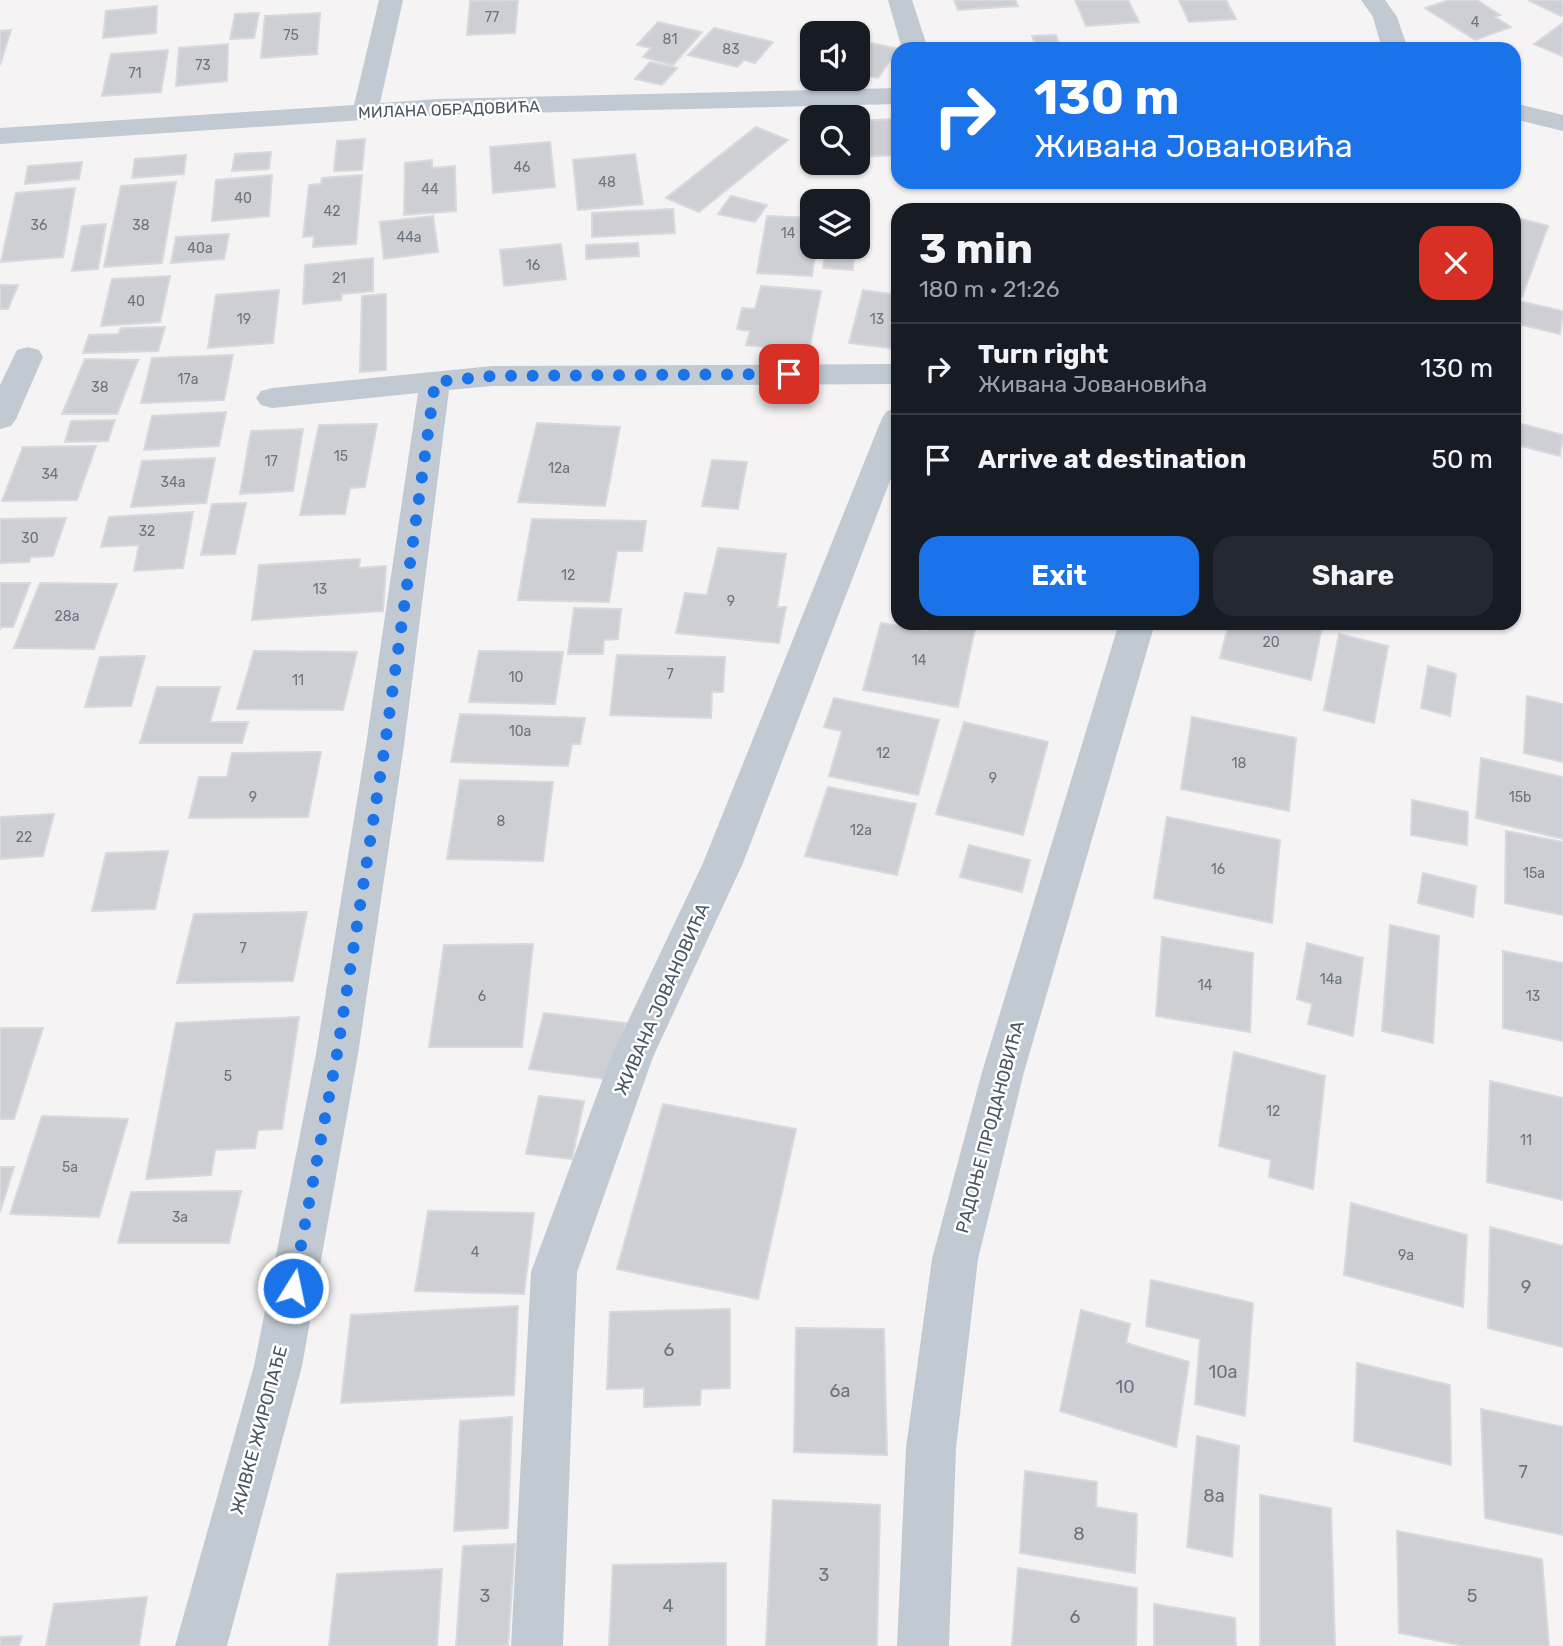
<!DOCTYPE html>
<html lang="en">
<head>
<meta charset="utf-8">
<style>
  :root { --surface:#171b24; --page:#242831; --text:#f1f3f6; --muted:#9ea1a6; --line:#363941; --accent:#1a73e8 }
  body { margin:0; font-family:Rubik,sans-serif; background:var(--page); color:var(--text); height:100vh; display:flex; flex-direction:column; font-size:26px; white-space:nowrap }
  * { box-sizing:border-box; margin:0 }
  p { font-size:23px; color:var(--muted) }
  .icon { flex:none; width:38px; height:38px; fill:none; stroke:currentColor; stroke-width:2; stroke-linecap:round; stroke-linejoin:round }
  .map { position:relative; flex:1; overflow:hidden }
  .details { position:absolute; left:891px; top:203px; width:630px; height:427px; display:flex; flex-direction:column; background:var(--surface); border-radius:21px; box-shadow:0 2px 5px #0004 }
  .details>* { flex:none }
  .banner { position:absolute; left:891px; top:42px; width:630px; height:147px; border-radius:21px; box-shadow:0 2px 5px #0004; background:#1a73e8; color:#fff; overflow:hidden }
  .buttons { position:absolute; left:800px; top:21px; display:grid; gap:14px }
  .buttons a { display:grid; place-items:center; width:70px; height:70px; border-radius:14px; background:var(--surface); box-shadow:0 2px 5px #0004; font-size:35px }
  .pin { position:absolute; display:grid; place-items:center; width:60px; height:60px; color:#fff; margin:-30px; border-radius:14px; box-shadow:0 4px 10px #0006 }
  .me { position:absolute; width:77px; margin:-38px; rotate:10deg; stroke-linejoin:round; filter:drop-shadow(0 0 5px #0008) }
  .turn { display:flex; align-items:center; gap:24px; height:147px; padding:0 28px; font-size:32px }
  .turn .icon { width:91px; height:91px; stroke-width:2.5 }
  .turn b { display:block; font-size:49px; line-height:60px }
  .round { display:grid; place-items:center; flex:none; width:74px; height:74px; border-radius:21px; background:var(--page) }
  .overview { display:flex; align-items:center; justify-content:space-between; height:119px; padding:0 28px }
  h1 { font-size:42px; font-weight:700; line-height:52px }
  .action { display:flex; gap:14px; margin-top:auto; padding:14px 28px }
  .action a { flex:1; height:80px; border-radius:21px; background:var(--accent); color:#fff; font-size:28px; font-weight:700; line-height:80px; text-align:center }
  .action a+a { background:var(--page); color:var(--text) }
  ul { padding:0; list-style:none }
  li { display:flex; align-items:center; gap:21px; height:91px; padding:0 28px; border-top:2px solid var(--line) }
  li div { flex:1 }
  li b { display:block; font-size:26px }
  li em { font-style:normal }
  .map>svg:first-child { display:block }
  .building { fill:#cdcfd5; stroke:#d7d9de; stroke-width:2 }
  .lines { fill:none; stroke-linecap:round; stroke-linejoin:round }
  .minor { fill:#c1cad2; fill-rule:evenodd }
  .route { stroke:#1a73e8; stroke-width:12; stroke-dasharray:0 21.6 }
  .labels { text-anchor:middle; stroke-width:5; stroke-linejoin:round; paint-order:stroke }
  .number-label { font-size:14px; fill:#6b747e }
  .far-street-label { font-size:16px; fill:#4a5661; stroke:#fff }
  .street-label { font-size:18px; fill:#4a5661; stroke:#fff }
  .near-number-label { font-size:18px; fill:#6b747e }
</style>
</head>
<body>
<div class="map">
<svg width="1563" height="1646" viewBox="0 0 1563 1646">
  <rect width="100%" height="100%" fill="#f5f3f3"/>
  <path class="building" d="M 518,0 L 515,33 L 467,35 L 470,1 Z
    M 954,0 L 1015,0 L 1018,6 L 958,10 Z
    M 1075,0 L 1128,0 L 1139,22 L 1086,26 Z
    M 1179,0 L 1226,0 L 1236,19 L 1189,22 Z
    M 1449,0 L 1477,0 L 1500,15 L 1495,17 L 1511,27 L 1475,40 L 1425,8 Z
    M 1528,0 L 1563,0 L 1563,14 L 1561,16 Z
    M 157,6 L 156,33 L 103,38 L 106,11 Z
    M 259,13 L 254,38 L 230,39 L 235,14 Z
    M 320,13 L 317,54 L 261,58 L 265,16 Z
    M 658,22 L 702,32 L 673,65 L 643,57 L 651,48 L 637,45 Z
    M 1563,23 L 1562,56 L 1534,44 Z
    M 714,28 L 773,42 L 755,63 L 744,60 L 737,67 L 688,55 Z
    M 11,30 L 0,65 L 0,31 Z
    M 1056,35 L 1060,49 L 978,49 L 978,47 L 1035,44 L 1032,36 Z
    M 858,40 L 898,49 L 878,78 L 858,74 Z
    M 228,44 L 227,81 L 176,86 L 179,48 Z
    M 168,50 L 161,92 L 102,96 L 111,54 Z
    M 650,62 L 677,68 L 662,85 L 635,79 Z
    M 895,119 L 898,155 L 858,157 L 858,121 Z
    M 756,127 L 788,140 L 699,212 L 666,198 Z
    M 365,139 L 362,170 L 334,171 L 337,141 Z
    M 550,142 L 555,187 L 493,193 L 490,147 Z
    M 271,152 L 269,169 L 232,171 L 235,154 Z
    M 635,154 L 643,204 L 578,210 L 573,160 Z
    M 186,155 L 184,174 L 132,178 L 135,159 Z
    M 432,160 L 432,168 L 455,166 L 456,211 L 404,215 L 405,163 Z
    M 82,162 L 79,179 L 25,184 L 28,166 Z
    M 272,175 L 269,216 L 212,221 L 216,180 Z
    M 362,175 L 356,244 L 313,247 L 314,236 L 303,237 L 309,185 L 321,184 L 322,178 Z
    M 176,182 L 162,263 L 104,267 L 121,186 Z
    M 75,188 L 63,257 L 1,262 L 16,193 Z
    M 731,196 L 767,205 L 755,222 L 718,214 Z
    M 673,209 L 675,233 L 592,237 L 592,213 Z
    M 433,216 L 438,252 L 384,259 L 380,222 Z
    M 767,216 L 812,218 L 812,247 L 816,247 L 812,276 L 757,273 Z
    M 1514,217 L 1548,226 L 1522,297 L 1514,295 Z
    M 106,224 L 98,269 L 72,271 L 82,226 Z
    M 229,234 L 224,259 L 171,263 L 176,237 Z
    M 638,243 L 639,256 L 586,259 L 586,245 Z
    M 561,244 L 566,279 L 504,286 L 500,250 Z
    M 826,247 L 855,247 L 853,270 L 823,268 Z
    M 373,258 L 373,291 L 342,294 L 341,300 L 303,304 L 305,265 Z
    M 170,276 L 160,322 L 101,326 L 112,279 Z
    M 0,285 L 18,285 L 8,309 L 0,309 Z
    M 761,286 L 821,291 L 809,351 L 746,345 L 750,331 L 737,329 L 742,308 L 755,309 Z
    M 279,290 L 273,343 L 208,348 L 216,295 Z
    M 863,290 L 898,295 L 898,349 L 849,343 Z
    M 386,294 L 386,370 L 360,372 L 362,296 Z
    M 1514,300 L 1563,311 L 1560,334 L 1514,323 Z
    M 165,327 L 158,351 L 83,353 L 89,335 L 118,334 L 121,328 Z
    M 233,355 L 224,400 L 141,403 L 152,358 Z
    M 85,359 L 138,360 L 117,414 L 62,414 Z
    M 226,412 L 219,446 L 144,450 L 152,416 Z
    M 115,420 L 108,441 L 65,442 L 71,421 Z
    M 1514,422 L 1563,435 L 1560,456 L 1514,444 Z
    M 537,423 L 620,427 L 605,506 L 518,502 Z
    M 377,424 L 365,487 L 350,488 L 345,514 L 300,515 L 319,425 Z
    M 303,429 L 293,491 L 240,494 L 251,431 Z
    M 96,446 L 77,500 L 2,501 L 23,447 Z
    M 215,458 L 206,503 L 131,507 L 142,461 Z
    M 712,460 L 747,462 L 738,509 L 702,506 Z
    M 246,503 L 235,554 L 201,555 L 212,504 Z
    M 193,512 L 183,568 L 134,571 L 139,545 L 101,547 L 109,517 Z
    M 66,518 L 53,556 L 31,557 L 29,562 L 0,563 L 0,519 Z
    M 532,519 L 646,521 L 642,551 L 617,551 L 609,602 L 518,600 Z
    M 718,548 L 786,554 L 777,607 L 786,607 L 779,643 L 676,633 L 685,593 L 707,595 Z
    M 360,559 L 359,568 L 386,566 L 383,611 L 252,620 L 259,565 Z
    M 0,583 L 30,583 L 13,627 L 1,627 L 0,630 Z
    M 40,583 L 117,584 L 94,649 L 14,648 Z
    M 574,608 L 621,609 L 618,639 L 604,640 L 603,654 L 568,654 Z
    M 881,623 L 928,631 L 930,623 L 976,624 L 958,707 L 863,690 Z
    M 1229,623 L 1307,623 L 1322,627 L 1311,680 L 1220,658 Z
    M 1339,634 L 1388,646 L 1374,723 L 1324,710 Z
    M 254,651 L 357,652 L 343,710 L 237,709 Z
    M 479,651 L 563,652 L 555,704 L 469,702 Z
    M 617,655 L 725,657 L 723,692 L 712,692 L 711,718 L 610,715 Z
    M 145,656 L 131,706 L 85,707 L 100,657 Z
    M 1428,666 L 1456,674 L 1450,716 L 1421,708 Z
    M 157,687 L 220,687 L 210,722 L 248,722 L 242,743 L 140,743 Z
    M 1527,696 L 1563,704 L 1563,762 L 1524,753 Z
    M 834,698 L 939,720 L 918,795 L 829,776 L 842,731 L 824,727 Z
    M 460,714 L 585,718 L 580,744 L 572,744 L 568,766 L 451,762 Z
    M 1192,717 L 1296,738 L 1289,811 L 1181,789 Z
    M 964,722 L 1048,742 L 1023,835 L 936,814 Z
    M 321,752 L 308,817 L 189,818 L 199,777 L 227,777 L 232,753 Z
    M 1481,758 L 1563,777 L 1563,839 L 1476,818 Z
    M 460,780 L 553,782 L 543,861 L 447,859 Z
    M 828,787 L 916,804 L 897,875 L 805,856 Z
    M 1412,800 L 1468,812 L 1467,845 L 1411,835 Z
    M 54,814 L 43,856 L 0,859 L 0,817 Z
    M 1167,817 L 1280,840 L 1272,923 L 1154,898 Z
    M 1506,831 L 1563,842 L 1563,915 L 1505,903 Z
    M 969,845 L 1030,860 L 1022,892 L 960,877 Z
    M 168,851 L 155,909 L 92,911 L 106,853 Z
    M 1423,873 L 1476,886 L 1473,917 L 1418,903 Z
    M 307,912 L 293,981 L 177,983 L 194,914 Z
    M 1390,925 L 1439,936 L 1433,1043 L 1382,1031 Z
    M 1162,937 L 1253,953 L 1250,1032 L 1156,1016 Z
    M 1307,943 L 1363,958 L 1353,1036 L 1308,1024 L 1312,1004 L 1297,999 Z
    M 533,944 L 522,1047 L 429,1047 L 444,945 Z
    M 1503,951 L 1563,963 L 1563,1041 L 1503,1028 Z
    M 544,1013 L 626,1023 L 613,1080 L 529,1069 Z
    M 299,1017 L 282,1129 L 258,1130 L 255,1148 L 215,1150 L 211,1175 L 146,1179 L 176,1023 Z
    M 0,1028 L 43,1028 L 14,1119 L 0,1119 Z
    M 1234,1052 L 1325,1076 L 1313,1189 L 1269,1177 L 1271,1160 L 1219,1146 Z
    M 1490,1081 L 1563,1098 L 1563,1200 L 1487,1182 Z
    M 539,1096 L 584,1101 L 572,1159 L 526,1154 Z
    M 663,1104 L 796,1129 L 758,1299 L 617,1269 Z
    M 42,1116 L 128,1119 L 99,1217 L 10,1214 Z
    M 0,1167 L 14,1167 L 0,1212 Z
    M 241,1191 L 229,1243 L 118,1243 L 131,1192 Z
    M 1351,1203 L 1467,1235 L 1463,1307 L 1344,1275 Z
    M 428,1211 L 534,1213 L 524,1294 L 415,1291 Z
    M 1490,1227 L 1563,1246 L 1563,1347 L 1488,1328 Z
    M 1151,1280 L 1253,1303 L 1245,1416 L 1195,1404 L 1200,1339 L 1146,1326 Z
    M 518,1306 L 514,1395 L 341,1403 L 351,1315 Z
    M 730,1309 L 730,1388 L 701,1389 L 700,1405 L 644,1407 L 644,1388 L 607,1389 L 610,1312 Z
    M 1081,1310 L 1130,1324 L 1126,1343 L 1189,1362 L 1176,1447 L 1060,1411 Z
    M 796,1328 L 884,1329 L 887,1455 L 794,1452 Z
    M 1357,1363 L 1450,1385 L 1451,1465 L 1354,1441 Z
    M 1481,1409 L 1563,1427 L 1563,1535 L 1485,1518 Z
    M 512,1417 L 508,1528 L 454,1531 L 460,1421 Z
    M 1197,1436 L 1239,1446 L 1232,1557 L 1187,1547 Z
    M 1025,1471 L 1097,1482 L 1096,1507 L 1137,1514 L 1135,1573 L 1020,1553 Z
    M 1260,1495 L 1331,1508 L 1335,1646 L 1260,1646 Z
    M 773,1500 L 880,1505 L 877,1646 L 766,1646 Z
    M 1397,1531 L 1542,1559 L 1549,1646 L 1464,1646 L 1399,1633 Z
    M 515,1544 L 508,1646 L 456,1646 L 463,1546 Z
    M 726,1563 L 726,1646 L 609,1646 L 613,1565 Z
    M 1018,1568 L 1137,1588 L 1136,1646 L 1012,1646 Z
    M 442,1569 L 437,1646 L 329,1646 L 337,1574 Z
    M 147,1597 L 139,1646 L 46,1646 L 54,1604 Z
    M 1154,1604 L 1235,1618 L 1236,1646 L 1154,1646 Z
    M 22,1636 L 19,1646 L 0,1646 L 0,1637 Z"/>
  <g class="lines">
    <path class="minor" d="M 379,0 L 403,0 L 380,103 L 438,99 L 898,88 L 898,104 L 438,115 L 0,144 L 0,128 L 354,105 Z
      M 888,0 L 912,0 L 928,49 L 902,49 Z
      M 1361,0 L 1385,0 L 1397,17 L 1408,49 L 1382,49 L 1373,17 Z
      M 1514,103 L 1563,115 L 1563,131 L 1514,119 Z
      M 28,347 L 39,350 L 43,357 L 16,419 L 11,426 L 0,429 L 0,385 L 17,350 Z
      M 898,364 L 898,384 L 492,386 L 449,390 L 404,745 L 358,1054 L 302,1366 L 227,1646 L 175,1646 L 254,1366 L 316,1054 L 366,745 L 418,393 L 272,408 L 261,405 L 256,398 L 261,391 L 272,388 L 492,366 Z
      M 898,408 L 898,460 L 743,863 L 653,1057 L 577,1272 L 563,1646 L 511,1646 L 531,1272 L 611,1057 L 703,863 L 882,418 L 887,411 Z
      M 1119,623 L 1155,623 L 1024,1072 L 978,1259 L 956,1448 L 949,1646 L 897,1646 L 906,1448 L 932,1259 L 982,1072 Z"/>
  </g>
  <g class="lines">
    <path class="route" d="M 293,1288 L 337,1054 L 385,745 L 435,382 L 492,376 L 789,374"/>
  </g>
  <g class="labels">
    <g class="number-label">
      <text x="492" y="22">77</text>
      <text x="1475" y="27">4</text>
      <text x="291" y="40">75</text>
      <text x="670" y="44">81</text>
      <text x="731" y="54">83</text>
      <text x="203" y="70">73</text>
      <text x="135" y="78">71</text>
      <text x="522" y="172">46</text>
      <text x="607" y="187">48</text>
      <text x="430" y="194">44</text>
      <text x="243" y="203">40</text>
      <text x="332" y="216">42</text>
      <text x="39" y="230">36</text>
      <text x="141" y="230">38</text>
      <text x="788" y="238">14</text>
      <text x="409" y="242">44a</text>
      <text x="200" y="253">40a</text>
      <text x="533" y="270">16</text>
      <text x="339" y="283">21</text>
      <text x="136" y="306">40</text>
      <text x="244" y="324">19</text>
      <text x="877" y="324">13</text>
      <text x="188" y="384">17a</text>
      <text x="100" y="392">38</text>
      <text x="341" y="461">15</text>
      <text x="271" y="466">17</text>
      <text x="559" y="473">12a</text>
      <text x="50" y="479">34</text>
      <text x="173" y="487">34a</text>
      <text x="147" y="536">32</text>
      <text x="30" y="543">30</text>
      <text x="568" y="580">12</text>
      <text x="320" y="594">13</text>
      <text x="731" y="606">9</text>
      <text x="67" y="621">28a</text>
      <text x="1271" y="647">20</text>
      <text x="919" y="665">14</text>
      <text x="670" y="679">7</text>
      <text x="516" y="682">10</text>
      <text x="298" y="685">11</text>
      <text x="520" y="736">10a</text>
      <text x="883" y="758">12</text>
      <text x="1239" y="768">18</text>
      <text x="993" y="783">9</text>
      <text x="253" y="802">9</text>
      <text x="1520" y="802">15b</text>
      <text x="501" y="826">8</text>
      <text x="861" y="835">12a</text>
      <text x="24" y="842">22</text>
      <text x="1218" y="874">16</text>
      <text x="1534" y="878">15a</text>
      <text x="243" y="953">7</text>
      <text x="1331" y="984">14a</text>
      <text x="1205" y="990">14</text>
      <text x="482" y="1001">6</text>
      <text x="1533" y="1001">13</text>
      <text x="228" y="1081">5</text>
      <text x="1273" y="1116">12</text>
      <text x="1526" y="1145">11</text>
      <text x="70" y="1172">5a</text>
      <text x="180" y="1222">3a</text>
      <text x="475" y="1257">4</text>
      <text x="1406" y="1260">9a</text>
    </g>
    <g class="far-street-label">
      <text transform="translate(449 109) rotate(-2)" y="6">МИЛАНА ОБРАДОВИЋА</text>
    </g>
    <g class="street-label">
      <text transform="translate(662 999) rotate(-66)" y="6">ЖИВАНА ЈОВАНОВИЋА</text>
      <text transform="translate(990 1127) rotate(-75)" y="6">РАДОЊЕ ПРОДАНОВИЋА</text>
      <text transform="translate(259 1430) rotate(-75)" y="6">ЖИВКЕ ЖИРОПАЂЕ</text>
    </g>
    <g class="near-number-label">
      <text x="1526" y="1293">9</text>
      <text x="669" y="1356">6</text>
      <text x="1223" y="1378">10a</text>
      <text x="1125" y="1393">10</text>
      <text x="840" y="1397">6a</text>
      <text x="1523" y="1478">7</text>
      <text x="1214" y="1502">8a</text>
      <text x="1079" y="1540">8</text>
      <text x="824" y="1581">3</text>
      <text x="485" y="1602">3</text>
      <text x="1472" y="1602">5</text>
      <text x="668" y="1612">4</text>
      <text x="1075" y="1623">6</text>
    </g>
  </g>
</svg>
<div class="buttons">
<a><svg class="icon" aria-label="sound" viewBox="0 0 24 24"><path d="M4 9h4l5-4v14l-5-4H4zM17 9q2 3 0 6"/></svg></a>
<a><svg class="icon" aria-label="search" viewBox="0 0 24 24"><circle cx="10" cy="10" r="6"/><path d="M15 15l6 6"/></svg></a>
<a><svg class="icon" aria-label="layers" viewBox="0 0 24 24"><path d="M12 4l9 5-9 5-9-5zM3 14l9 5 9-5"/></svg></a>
</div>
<div class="pin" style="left:789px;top:374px;background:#d93025"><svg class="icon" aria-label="arrive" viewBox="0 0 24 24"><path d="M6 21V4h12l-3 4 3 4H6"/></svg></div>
<svg class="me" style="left:293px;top:1288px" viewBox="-20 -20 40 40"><circle r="17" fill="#1a73e8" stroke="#fff" stroke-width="3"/><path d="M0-11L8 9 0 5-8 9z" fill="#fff"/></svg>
<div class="banner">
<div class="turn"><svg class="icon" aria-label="right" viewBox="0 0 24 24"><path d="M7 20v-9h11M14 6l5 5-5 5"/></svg><div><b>130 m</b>Живана Јовановића</div></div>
</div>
<section class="details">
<div class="overview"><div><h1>3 min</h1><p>180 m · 21:26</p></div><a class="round" style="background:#d93025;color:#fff"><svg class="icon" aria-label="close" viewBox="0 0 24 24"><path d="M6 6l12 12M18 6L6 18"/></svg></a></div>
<ul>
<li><svg class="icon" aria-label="right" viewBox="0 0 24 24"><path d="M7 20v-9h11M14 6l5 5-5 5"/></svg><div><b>Turn right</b><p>Живана Јовановића</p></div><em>130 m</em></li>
<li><svg class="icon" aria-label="arrive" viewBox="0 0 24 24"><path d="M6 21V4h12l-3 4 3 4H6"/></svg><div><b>Arrive at destination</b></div><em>50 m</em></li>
</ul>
<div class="action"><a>Exit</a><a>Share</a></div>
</section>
</div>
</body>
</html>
